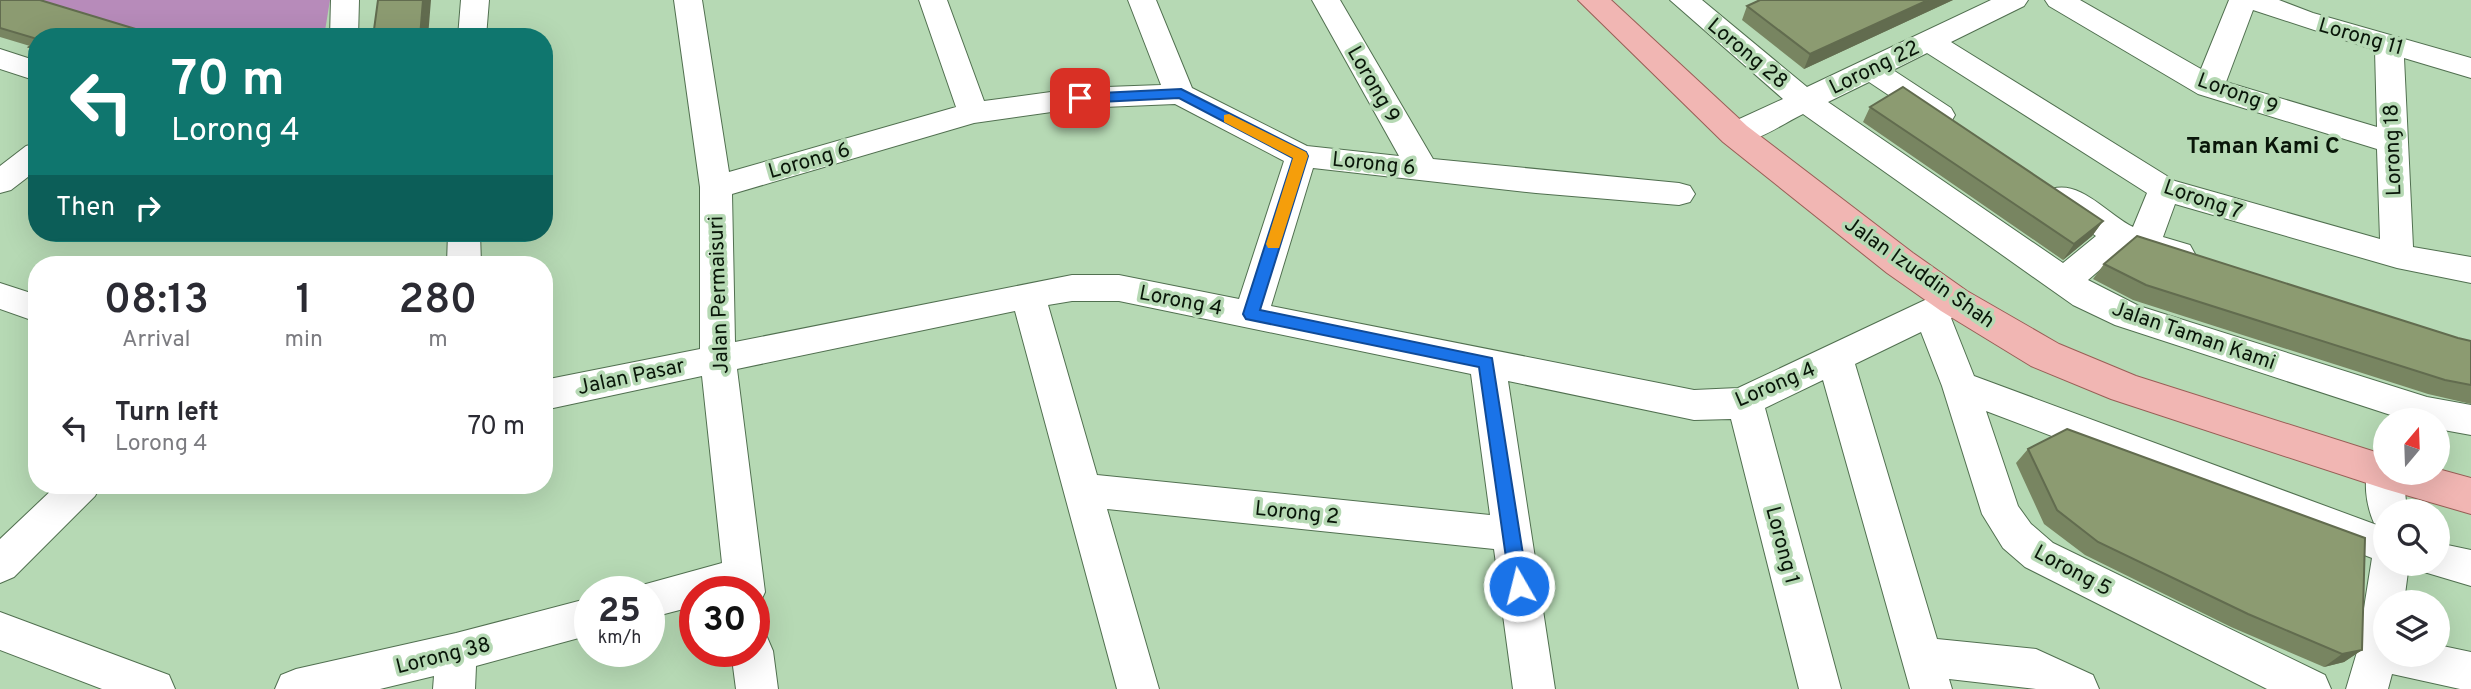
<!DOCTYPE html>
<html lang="en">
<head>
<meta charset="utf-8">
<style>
  :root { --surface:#fff; --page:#f7f7f7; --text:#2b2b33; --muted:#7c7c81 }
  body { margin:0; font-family:Overpass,sans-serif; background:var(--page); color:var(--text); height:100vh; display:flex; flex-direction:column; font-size:26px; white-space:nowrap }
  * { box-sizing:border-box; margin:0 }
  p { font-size:23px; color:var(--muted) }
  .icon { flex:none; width:38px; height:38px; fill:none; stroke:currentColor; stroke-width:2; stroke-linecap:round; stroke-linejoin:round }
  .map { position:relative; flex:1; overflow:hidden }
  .side { position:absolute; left:28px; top:256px; width:525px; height:238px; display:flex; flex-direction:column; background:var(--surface); border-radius:28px; box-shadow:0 7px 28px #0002 }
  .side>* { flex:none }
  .top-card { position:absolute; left:28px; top:28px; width:525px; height:214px; border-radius:28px; box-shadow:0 7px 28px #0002; background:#0f766e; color:#fff; overflow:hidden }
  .needle { width:46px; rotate:19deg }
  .controls { position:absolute; left:2373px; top:408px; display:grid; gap:14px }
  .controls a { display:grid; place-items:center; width:77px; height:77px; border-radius:50%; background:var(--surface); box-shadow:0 7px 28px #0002; font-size:35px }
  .speed { position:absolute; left:574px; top:576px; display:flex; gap:14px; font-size:35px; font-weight:700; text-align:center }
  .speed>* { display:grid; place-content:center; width:91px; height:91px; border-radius:50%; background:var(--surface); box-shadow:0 7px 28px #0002; line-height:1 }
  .speed small { font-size:18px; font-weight:400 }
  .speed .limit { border:10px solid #d22; background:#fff; color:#111 }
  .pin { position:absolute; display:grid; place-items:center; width:60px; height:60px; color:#fff; margin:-30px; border-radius:14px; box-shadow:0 4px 10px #0006 }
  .me { position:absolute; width:77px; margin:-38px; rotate:352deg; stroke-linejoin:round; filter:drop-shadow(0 0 5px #0008) }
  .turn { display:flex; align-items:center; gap:24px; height:147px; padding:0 28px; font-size:32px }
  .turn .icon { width:91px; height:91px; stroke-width:2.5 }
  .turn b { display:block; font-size:49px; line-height:60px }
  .then { display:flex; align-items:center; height:66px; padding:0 28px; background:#0003; gap:14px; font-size:26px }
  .eta { display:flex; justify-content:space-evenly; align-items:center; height:119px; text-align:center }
  .eta b { font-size:42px; font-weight:600; line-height:49px }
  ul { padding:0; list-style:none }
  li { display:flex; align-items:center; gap:21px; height:105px; padding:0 28px }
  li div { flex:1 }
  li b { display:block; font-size:26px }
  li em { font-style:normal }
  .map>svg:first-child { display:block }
  .green { fill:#b78bba }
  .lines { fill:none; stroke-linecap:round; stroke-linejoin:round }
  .minor-casing { stroke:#517050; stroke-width:2 }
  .major-casing { stroke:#995e56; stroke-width:2 }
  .minor { fill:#fff; fill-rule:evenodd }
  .major { fill:#f1b6b3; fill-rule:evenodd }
  .wall { fill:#788561 }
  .shaded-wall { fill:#626c4f }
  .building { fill:#8c9b71; stroke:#626c4f; stroke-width:2 }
  .route { fill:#1a73e8; stroke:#114b97; stroke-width:2 }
  .slow { fill:#f59e0b }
  .labels { text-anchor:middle; stroke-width:7; stroke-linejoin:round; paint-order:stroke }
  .street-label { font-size:21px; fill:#091609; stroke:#b6d9b4 }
  .neighbourhood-label { font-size:23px; font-weight:bold; fill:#091609; stroke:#b6d9b4 }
</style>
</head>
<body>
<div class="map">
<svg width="2471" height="689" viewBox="0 0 2471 689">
  <rect width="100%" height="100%" fill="#b6d9b4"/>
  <path class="green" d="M 19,0 L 330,0 L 324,37 L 136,37 Z"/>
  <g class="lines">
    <g class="minor-casing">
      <path id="minor" d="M 331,0 L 359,0 L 358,37 L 330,37 Z
        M 461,0 L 489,0 L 486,37 L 458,37 Z
        M 674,0 L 702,0 L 729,172 L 956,107 L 919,0 L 947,0 L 984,101 L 1080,88 L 1161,85 L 1128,0 L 1156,0 L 1192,88 L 1307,146 L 1399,156 L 1312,0 L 1340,0 L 1433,159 L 1679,183 L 1690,186 L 1695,194 L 1690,202 L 1679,205 L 1536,193 L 1313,168 L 1271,306 L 1694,390 L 1738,388 L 1942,292 L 1954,288 L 1966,292 L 1971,301 L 1966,310 L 1951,318 L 1974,376 L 2385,528 L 2385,564 L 2409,564 L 2404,602 L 2385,602 L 2385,654 L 2438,654 L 2438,645 L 2471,652 L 2471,689 L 2460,689 L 2392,674 L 2388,689 L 2346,689 L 2357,652 L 2372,558 L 1986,411 L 2018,506 L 2031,524 L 2053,543 L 2325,675 L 2331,689 L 2267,689 L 2025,567 L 2003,548 L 1982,514 L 1942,386 L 1921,332 L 1855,364 L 1937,639 L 2036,649 L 2093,675 L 2099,689 L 2036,689 L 1949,679 L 1952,689 L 1910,689 L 1823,380 L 1765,408 L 1841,689 L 1799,689 L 1731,419 L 1694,420 L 1508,381 L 1555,689 L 1513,689 L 1494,549 L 1107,509 L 1159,689 L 1117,689 L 1015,311 L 737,369 L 765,592 L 759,605 L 754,607 L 754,592 L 695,592 L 695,606 L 649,618 L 649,592 L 633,592 L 635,587 L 722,563 L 702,376 L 544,410 L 544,380 L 700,349 L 700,187 ZM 1175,104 L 1284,161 L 1239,299 L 1119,275 L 1072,275 L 735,342 L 732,194 L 974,123 L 1080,108 ZM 1072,301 L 1119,301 L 1471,374 L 1490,515 L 1097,475 L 1048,305 Z
        M 1670,0 L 1702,0 L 1807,87 L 1991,0 L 2028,0 L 2024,6 L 1951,42 L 2175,181 L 2380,239 L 2377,149 L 2198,94 L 2049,6 L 2045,0 L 2080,0 L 2201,69 L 2229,0 L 2279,0 L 2313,13 L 2471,58 L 2471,78 L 2404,58 L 2413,247 L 2471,257 L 2471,283 L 2397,268 L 2175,204 L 2163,237 L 2190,245 L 2195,254 L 2190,263 L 2178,266 L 2124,249 L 2088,280 L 2139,306 L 2427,397 L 2471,405 L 2471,435 L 2438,429 L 2438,420 L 2406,420 L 2115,325 L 2073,305 L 1803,114 C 1780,125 1749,149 1724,142 L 1720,134 L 1724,126 L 1783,99 ZM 2253,10 L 2375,50 L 2377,127 L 2226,82 ZM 1927,53 L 2147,193 L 2133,227 C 2108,215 2081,180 2052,189 L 2047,197 L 2052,205 L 2096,236 L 2063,263 L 1828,102 L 1869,82 L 1929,122 L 1940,125 L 1951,122 L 1955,115 L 1951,108 L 1893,70 Z
        M 0,49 L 37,61 L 37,81 L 0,69 Z
        M 37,143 L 37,170 L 11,190 L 0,193 L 0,166 L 26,146 Z
        M 448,233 L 480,233 L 481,264 L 447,264 Z
        M 0,283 L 37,295 L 37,322 L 0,309 Z
        M 2385,457 L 2385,472 L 2403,472 L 2407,511 L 2385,511 L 2385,527 L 2374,523 C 2366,505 2362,479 2371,461 Z
        M 57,485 L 101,485 L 95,496 L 14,577 L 0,583 L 0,539 Z
        M 2438,543 L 2471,550 L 2471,586 L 2424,572 L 2420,564 L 2438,564 Z
        M 590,598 L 590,635 L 476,666 L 475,689 L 433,689 L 434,676 L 380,689 L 275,689 L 281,675 L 296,669 L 456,633 Z
        M 0,612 L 169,675 L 175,689 L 102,689 L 0,650 Z
        M 754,633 L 767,637 L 773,651 L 778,689 L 736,689 L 731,651 L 754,651 Z"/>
    </g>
    <g class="major-casing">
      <path id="major" d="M 1578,0 L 1611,0 L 1747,126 L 1913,253 L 1967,291 L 2059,344 L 2136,376 L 2385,455 L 2385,472 L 2438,472 L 2438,469 L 2471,478 L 2471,514 L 2385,489 L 2111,399 L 2031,366 L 1941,311 L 1887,273 L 1723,142 Z"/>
    </g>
    <use href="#minor" class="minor"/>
    <use href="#major" class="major"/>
  </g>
  <path class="wall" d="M 0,0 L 37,37 L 37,56 L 29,47 L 30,46 L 0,37 Z
    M 1760,0 L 1953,0 L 1804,69 L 1742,20 L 1747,6 Z
    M 1870,107 L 2103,221 L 2092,236 L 2063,260 L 1863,122 Z
    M 2104,264 L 2471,341 L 2471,404 L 2428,394 L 2133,300 L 2093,279 Z
    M 2028,449 L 2362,650 L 2344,662 L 2324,667 L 2231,627 L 2085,555 L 2044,524 L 2016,463 Z"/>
  <path class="shaded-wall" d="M 423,0 L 431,0 L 428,37 L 420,37 Z
    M 1928,0 L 1953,0 L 1804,69 L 1810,54 Z
    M 2103,221 L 2092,236 L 2063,260 L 2074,244 Z
    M 2362,650 L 2344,662 L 2324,667 L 2342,654 Z"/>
  <path class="building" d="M 0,0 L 40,0 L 162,37 L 37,37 L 37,39 L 0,28 Z
    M 378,0 L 423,0 L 420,37 L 373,37 Z
    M 1760,0 L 1928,0 L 1810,54 L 1747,6 Z
    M 37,42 L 37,50 L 29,47 Z
    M 1903,87 L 2103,221 L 2074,244 L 1870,107 Z
    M 2137,236 L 2458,338 L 2471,341 L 2471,385 L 2445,380 L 2146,285 L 2104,264 Z
    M 2067,429 L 2365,538 L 2362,650 L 2342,654 L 2248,614 L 2098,542 L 2057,510 L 2028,449 Z"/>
  <path class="route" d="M 1181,89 L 1306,152 L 1308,156 L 1260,310 L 1492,358 L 1528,586 L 1526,591 L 1519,594 L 1513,591 L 1510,586 L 1479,367 L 1246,319 L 1243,314 L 1293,158 L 1179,98 L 1080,103 L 1073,98 L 1080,94 Z"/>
  <path class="slow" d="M 1229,114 L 1306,152 L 1308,156 L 1279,248 L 1268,248 L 1266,244 L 1293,158 L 1224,122 L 1224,115 Z"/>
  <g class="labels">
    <g class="street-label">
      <text transform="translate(2361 36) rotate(16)" y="7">Lorong 11</text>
      <text transform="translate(1748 53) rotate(40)" y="7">Lorong 28</text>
      <text transform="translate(1874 67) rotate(-26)" y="7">Lorong 22</text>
      <text transform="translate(1374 84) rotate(60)" y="7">Lorong 9</text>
      <text transform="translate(2238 93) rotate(20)" y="7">Lorong 9</text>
      <text transform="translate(2392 150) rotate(-92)" y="7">Lorong 18</text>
      <text transform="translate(809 160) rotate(-16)" y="7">Lorong 6</text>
      <text transform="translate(1374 163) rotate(6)" y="7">Lorong 6</text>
      <text transform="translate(2203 199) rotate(19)" y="7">Lorong 7</text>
      <text transform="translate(1920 272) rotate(35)" y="7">Jalan Izuddin Shah</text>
      <text transform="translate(718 295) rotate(-92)" y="7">Jalan Permaisuri</text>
      <text transform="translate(1181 300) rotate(11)" y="7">Lorong 4</text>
      <text transform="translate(2194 335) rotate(19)" y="7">Jalan Taman Kami</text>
      <text transform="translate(631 376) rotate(-12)" y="7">Jalan Pasar</text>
      <text transform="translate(1775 384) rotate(-23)" y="7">Lorong 4</text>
      <text transform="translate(1297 512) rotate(6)" y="7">Lorong 2</text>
      <text transform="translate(1783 545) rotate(75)" y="7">Lorong 1</text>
      <text transform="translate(2073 570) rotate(28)" y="7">Lorong 5</text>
      <text transform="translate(443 655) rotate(-14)" y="7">Lorong 38</text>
    </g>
    <g class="neighbourhood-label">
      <text x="2263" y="153">Taman Kami C</text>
    </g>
  </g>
</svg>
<div class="controls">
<a><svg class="needle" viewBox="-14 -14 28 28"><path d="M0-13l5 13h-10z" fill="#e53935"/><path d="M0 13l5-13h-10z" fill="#7c7c81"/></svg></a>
<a><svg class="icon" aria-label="search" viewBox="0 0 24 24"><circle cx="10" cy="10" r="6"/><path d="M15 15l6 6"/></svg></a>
<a><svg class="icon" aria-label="layers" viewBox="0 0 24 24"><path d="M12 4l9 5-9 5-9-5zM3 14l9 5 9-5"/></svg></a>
</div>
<div class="speed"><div>25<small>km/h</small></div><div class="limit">30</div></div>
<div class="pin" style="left:1080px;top:98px;background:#d93025"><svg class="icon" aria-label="arrive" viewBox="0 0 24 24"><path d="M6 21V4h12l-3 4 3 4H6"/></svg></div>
<svg class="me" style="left:1519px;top:586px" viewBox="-20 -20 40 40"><circle r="17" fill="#1a73e8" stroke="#fff" stroke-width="3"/><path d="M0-11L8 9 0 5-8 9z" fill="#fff"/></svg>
<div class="top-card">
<div class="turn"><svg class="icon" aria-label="left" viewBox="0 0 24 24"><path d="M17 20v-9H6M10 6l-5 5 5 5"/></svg><div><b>70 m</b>Lorong 4</div></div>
<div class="then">Then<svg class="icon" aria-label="right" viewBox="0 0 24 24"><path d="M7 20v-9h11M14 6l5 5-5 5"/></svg></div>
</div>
<section class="side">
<div class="eta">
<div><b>08:13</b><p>Arrival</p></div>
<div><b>1</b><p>min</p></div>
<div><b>280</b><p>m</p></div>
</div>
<ul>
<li><svg class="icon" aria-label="left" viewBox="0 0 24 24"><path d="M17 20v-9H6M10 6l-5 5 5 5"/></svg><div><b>Turn left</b><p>Lorong 4</p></div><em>70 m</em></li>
</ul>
</section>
</div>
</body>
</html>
